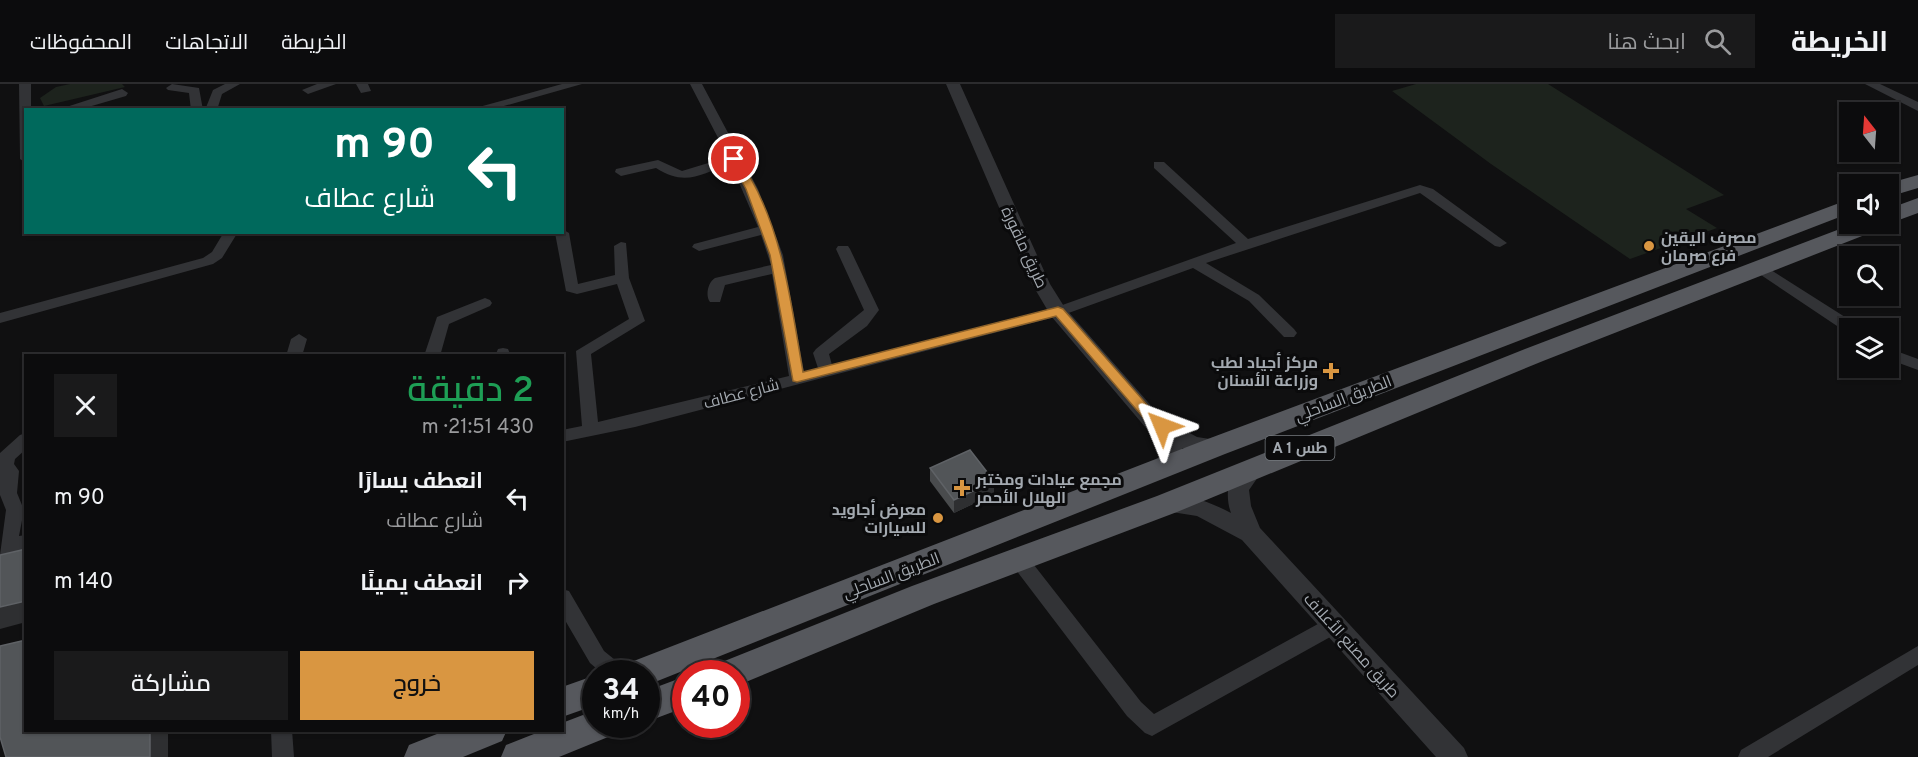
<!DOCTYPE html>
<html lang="ar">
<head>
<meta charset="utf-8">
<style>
  :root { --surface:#0c0c0d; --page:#1a1a1b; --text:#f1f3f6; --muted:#9a9b9d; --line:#2c2c2e; --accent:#d99641 }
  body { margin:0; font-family:Overpass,Cairo,sans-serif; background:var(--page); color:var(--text); direction:rtl; height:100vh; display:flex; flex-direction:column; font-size:22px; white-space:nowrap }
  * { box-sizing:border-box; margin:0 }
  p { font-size:20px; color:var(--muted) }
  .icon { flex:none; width:33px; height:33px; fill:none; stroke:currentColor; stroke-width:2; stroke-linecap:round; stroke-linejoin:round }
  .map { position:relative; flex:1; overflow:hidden; direction:ltr }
  .side { position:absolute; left:24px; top:270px; width:540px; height:378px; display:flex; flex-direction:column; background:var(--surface); border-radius:0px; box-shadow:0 2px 4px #0004,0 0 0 2px var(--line); direction:rtl }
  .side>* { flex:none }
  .hud { position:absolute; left:24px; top:24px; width:540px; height:126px; border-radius:0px; box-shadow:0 2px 4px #0004,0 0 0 2px var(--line); direction:rtl; background:#00695c; color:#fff; overflow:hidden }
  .needle { width:39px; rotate:343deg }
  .fabs { position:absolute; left:1839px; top:18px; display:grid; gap:12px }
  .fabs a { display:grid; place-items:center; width:60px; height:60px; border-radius:0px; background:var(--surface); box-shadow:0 2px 4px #0004,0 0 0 2px var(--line); font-size:30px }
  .speed { position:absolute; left:582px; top:576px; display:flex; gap:12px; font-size:30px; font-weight:700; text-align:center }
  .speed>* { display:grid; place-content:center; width:78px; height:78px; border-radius:50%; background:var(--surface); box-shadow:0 2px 4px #0004,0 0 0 2px var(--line); line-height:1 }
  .speed small { font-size:15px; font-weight:400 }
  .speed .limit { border:9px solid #d22; background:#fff; color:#111 }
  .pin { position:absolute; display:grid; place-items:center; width:51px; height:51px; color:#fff; margin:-26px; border:3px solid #fff; border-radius:50%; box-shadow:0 2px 6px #0007 }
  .me { position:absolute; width:66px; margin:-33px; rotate:314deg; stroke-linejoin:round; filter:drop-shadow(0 0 4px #0008) }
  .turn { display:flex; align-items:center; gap:21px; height:126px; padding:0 30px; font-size:27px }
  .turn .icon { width:78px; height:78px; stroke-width:2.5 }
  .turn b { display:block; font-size:42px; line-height:51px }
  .round { display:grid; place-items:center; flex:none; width:63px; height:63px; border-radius:0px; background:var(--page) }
  .overview { display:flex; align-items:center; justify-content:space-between; height:102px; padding:0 30px }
  h1 { font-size:36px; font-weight:600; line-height:45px; color:#1e9e55 }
  .action { display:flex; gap:12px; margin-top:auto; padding:12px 30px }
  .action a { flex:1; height:69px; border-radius:0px; background:var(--accent); color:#111; font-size:24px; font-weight:600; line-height:69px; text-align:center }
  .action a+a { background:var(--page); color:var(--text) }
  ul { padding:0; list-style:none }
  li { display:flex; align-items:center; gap:18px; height:84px; padding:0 30px }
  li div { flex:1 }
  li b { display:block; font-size:22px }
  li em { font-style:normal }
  header { display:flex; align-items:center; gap:36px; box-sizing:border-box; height:84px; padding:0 30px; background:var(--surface); border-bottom:2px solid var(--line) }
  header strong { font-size:28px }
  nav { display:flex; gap:33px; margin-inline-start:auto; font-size:21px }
  .search { width:420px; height:54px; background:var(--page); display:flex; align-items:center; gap:15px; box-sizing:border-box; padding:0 21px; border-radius:0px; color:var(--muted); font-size:22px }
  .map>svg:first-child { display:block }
  .green { fill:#1d231d }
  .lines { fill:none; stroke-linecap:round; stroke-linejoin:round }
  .minor { fill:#323336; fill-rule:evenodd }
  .tertiary { fill:#323336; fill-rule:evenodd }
  .trunk { fill:#56585d; fill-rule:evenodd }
  .wall { fill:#494b4d }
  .shaded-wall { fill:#2e2f31 }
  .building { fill:#525558; stroke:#5f6266; stroke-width:1.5 }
  .route { fill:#d99641; stroke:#8d622a; stroke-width:1.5 }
  .poi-dot { fill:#d99641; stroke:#0b0b0c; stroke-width:2 }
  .labels { text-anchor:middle; stroke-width:6; stroke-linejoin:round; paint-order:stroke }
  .shield { fill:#0b0b0c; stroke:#757a7f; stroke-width:1.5 }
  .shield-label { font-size:15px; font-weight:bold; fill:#a3a9b0 }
  .poi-label { font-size:16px; font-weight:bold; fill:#a3a9b0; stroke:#0b0b0c; text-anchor:start }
  .street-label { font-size:16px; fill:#a3a9b0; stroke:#0b0b0c }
</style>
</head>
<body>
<header>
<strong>الخريطة</strong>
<div class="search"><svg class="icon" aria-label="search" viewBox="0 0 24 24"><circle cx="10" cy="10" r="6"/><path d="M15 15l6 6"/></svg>ابحث هنا</div>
<nav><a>الخريطة</a><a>الاتجاهات</a><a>المحفوظات</a></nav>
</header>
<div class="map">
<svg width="1918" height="673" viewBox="0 0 1918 673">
  <rect width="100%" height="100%" fill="#101011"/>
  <path class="green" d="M 70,0 L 122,0 L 125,3 L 44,22 L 40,14 L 56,3 Z
    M 1416,0 L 1548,0 L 1724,111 L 1686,125 L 1717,144 L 1630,175 L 1491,80 L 1392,7 Z"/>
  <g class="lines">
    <path class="minor" d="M 19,0 L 31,0 L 31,26 L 26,26 L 26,79 L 20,75 Z
      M 172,0 L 199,4 L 203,26 L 191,26 L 189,9 L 168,6 L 166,4 Z
      M 225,0 L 240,0 L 222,10 L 217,26 L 205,26 L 213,6 Z
      M 317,0 L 336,0 L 308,10 L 302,6 Z
      M 356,0 L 368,0 L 371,7 L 361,9 Z
      M 562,0 L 582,0 L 490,26 L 468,26 Z
      M 690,0 L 702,0 L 758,105 L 783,171 L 804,288 L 818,284 L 813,269 L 816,265 L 864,226 L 836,165 L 838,162 L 848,162 L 850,165 L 879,226 L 867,242 L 829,270 L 832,281 L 1054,224 L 1236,159 L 1154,84 L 1154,78 L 1164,78 L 1248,155 L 1420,101 L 1433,105 L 1507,159 L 1500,163 L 1495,162 L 1420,109 L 1206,179 L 1259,211 L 1294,245 L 1297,249 L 1294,253 L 1284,253 L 1249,217 L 1193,184 L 1063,231 L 635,343 L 562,358 L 562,346 L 582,342 L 576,267 L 629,235 L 617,200 L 577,210 L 566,207 L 555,149 L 562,148 L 562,145 L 569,149 L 578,200 L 615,191 L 614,162 L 621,158 L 626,159 L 629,194 L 645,237 L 591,270 L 598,338 L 789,292 L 772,190 L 725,201 L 720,218 L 710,218 C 705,212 708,198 715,194 L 771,181 L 761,151 L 699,167 L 692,163 L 694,160 L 758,143 L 731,80 C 700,90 686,103 656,84 L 621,92 L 615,88 L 616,85 L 658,76 L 682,87 L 728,73 Z
      M 1865,0 L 1880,0 L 1918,18 L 1918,27 Z
      M 122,5 L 128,9 L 126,12 L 78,26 L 57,26 Z
      M 284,22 L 297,22 L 303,26 L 278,26 Z
      M 224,148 L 238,148 L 222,174 L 213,180 L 0,239 L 0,229 L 203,174 L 212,168 Z
      M 1760,179 L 1856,240 L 1858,244 L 1850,244 L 1850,249 L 1846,248 L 1755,187 L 1753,184 Z
      M 485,214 L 490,216 L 492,219 L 490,222 L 449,240 L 440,272 L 424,272 L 437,233 Z
      M 299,250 L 307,255 L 302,272 L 286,272 L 291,255 Z
      M 503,264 L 508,265 L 511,272 L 495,272 L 498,265 Z
      M 1888,264 L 1918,275 L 1918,286 L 1888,275 Z
      M 26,349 L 26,365 L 15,375 L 14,380 L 19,387 L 17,409 L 24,426 L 19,452 L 26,451 L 26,465 L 0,471 L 6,426 L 0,411 L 0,369 L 20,351 Z
      M 1020,469 L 1027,472 L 1141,618 L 1154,630 L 1327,535 L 1334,533 L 1341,535 L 1344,541 L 1341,547 L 1152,652 L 1145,649 L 1127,632 L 1013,482 L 1011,477 L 1013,472 Z
      M 562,505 L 569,507 L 604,567 L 625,584 L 628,590 L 603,590 L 590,579 L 562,531 Z
      M 1918,562 L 1918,581 L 1768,673 L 1738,673 L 1741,666 Z
      M 271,646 L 292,646 L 294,673 L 272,673 Z"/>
    <path class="tertiary" d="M 946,0 L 960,0 L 1050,200 L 1065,224 L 1162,334 L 1197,353 L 1223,357 L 1226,363 L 1223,369 L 1207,371 L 1182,364 L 1185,371 L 1179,386 L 1171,388 L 1163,386 L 1160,380 L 1163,371 L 1157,357 L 1051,232 L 1032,200 Z
      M 1254,375 L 1262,377 L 1265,383 L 1249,406 L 1251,422 L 1260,444 L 1464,664 L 1468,673 L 1436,673 L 1242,456 L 1197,432 L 1159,426 L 1156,420 L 1159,414 C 1183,406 1210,418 1231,429 C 1223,407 1230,382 1254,375 Z"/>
    <path class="trunk" d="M 1918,91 L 1918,104 L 1888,113 L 1888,100 L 1886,100 Z
      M 1918,114 L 1918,129 L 1888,140 L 1887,140 L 1888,125 Z
      M 1850,115 L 1850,129 L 1225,370 L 650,600 L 646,602 L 646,590 L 622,590 L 626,580 L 1205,356 Z
      M 1853,140 L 1883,140 L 1880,145 L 1543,277 L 1177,428 L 934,520 L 741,600 L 736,602 L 736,590 L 713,590 L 717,580 L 912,502 L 1157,412 L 1525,265 Z
      M 596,591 L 596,621 L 562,633 L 562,603 Z
      M 686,592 L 686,623 L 646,638 L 646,607 Z
      M 596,626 L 596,640 L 618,640 L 613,651 L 559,673 L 501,673 L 506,661 L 544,646 L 562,646 L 562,639 Z
      M 447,646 L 507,646 L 502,657 L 463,673 L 404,673 L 409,661 Z"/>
  </g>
  <path class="wall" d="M 930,384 L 994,397 L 994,410 L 954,429 L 930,397 Z"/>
  <path class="shaded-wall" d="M 994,397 L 994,410 L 954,429 L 954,416 Z
    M 26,517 L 26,538 L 0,545 L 0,523 Z
    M 150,646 L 168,646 L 168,673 L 150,673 Z"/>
  <path class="building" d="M 970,366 L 994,397 L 954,416 L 930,384 Z
    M 26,465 L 26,517 L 0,523 L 0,471 Z
    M 26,556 L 26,646 L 150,646 L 150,673 L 6,673 L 0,653 L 0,562 Z"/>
  <path class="route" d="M 734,71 C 742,74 746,86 750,93 C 784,153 791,221 803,288 L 1058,223 L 1063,225 L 1156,331 L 1167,339 L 1167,346 L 1157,346 L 1147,338 L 1056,232 L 797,298 L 793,297 L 770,171 L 746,105 L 729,75 Z"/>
  <g class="poi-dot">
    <circle cx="1649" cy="162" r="6"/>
    <path d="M1328 278h6v6h6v6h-6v6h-6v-6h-6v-6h6z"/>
    <path d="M959 395h6v6h6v6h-6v6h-6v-6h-6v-6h6z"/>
    <circle cx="938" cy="434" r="6"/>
  </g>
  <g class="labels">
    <rect class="shield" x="1265.5" y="352" width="69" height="24" rx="4.5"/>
    <g class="shield-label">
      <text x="1300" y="369">A 1 طس</text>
    </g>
    <g class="poi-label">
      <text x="1661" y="159">مصرف اليقين<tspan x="1661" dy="18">فرع صرمان</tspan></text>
      <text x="1318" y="284" text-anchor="end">مركز أجياد لطب<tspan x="1318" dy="18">وزراعة الأسنان</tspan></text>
      <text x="976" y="401">مجمع عيادات ومختبر<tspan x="976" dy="18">الهلال الأحمر</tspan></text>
      <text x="926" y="431" text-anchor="end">معرض أجاويد<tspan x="926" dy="18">للسيارات</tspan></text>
    </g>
    <g class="street-label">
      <text transform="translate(1025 163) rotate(65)" y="6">طريق ماقورة</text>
      <text transform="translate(741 309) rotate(-15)" y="6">شارع عطاف</text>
      <text transform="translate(1343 314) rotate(-21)" y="6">الطريق الساحلي</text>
      <text transform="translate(891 491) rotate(-21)" y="6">الطريق الساحلي</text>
      <text transform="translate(1352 561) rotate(48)" y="6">طريق مصنع الأعلاف</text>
    </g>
  </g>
</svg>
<div class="fabs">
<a><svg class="needle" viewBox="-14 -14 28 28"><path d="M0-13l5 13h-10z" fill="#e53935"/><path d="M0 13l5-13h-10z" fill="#9a9b9d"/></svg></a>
<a><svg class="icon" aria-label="sound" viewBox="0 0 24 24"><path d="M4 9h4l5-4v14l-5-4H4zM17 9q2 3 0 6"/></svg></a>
<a><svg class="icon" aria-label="search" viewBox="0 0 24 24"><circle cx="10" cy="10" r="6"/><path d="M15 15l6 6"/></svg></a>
<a><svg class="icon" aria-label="layers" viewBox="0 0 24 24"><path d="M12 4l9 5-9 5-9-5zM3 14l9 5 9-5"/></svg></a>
</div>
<div class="speed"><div>34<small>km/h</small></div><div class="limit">40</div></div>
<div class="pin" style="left:734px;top:75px;background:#d93025"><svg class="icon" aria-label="arrive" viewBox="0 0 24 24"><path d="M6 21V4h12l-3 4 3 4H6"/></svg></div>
<svg class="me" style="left:1162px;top:342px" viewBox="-20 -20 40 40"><path d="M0-17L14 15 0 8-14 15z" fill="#d99641" stroke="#fff" stroke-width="4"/></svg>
<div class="hud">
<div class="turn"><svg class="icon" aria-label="left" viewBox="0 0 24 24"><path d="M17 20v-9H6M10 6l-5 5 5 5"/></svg><div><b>90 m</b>شارع عطاف</div></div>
</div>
<section class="side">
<div class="overview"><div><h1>2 دقيقة</h1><p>430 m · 21:51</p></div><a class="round"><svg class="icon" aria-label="close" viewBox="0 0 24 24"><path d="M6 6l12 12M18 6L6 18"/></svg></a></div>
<ul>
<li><svg class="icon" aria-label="left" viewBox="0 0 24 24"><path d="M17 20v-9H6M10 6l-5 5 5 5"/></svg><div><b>انعطف يسارًا</b><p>شارع عطاف</p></div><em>90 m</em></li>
<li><svg class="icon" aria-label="right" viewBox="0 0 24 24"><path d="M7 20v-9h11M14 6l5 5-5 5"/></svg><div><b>انعطف يمينًا</b></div><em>140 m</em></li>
</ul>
<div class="action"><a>خروج</a><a>مشاركة</a></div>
</section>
</div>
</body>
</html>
